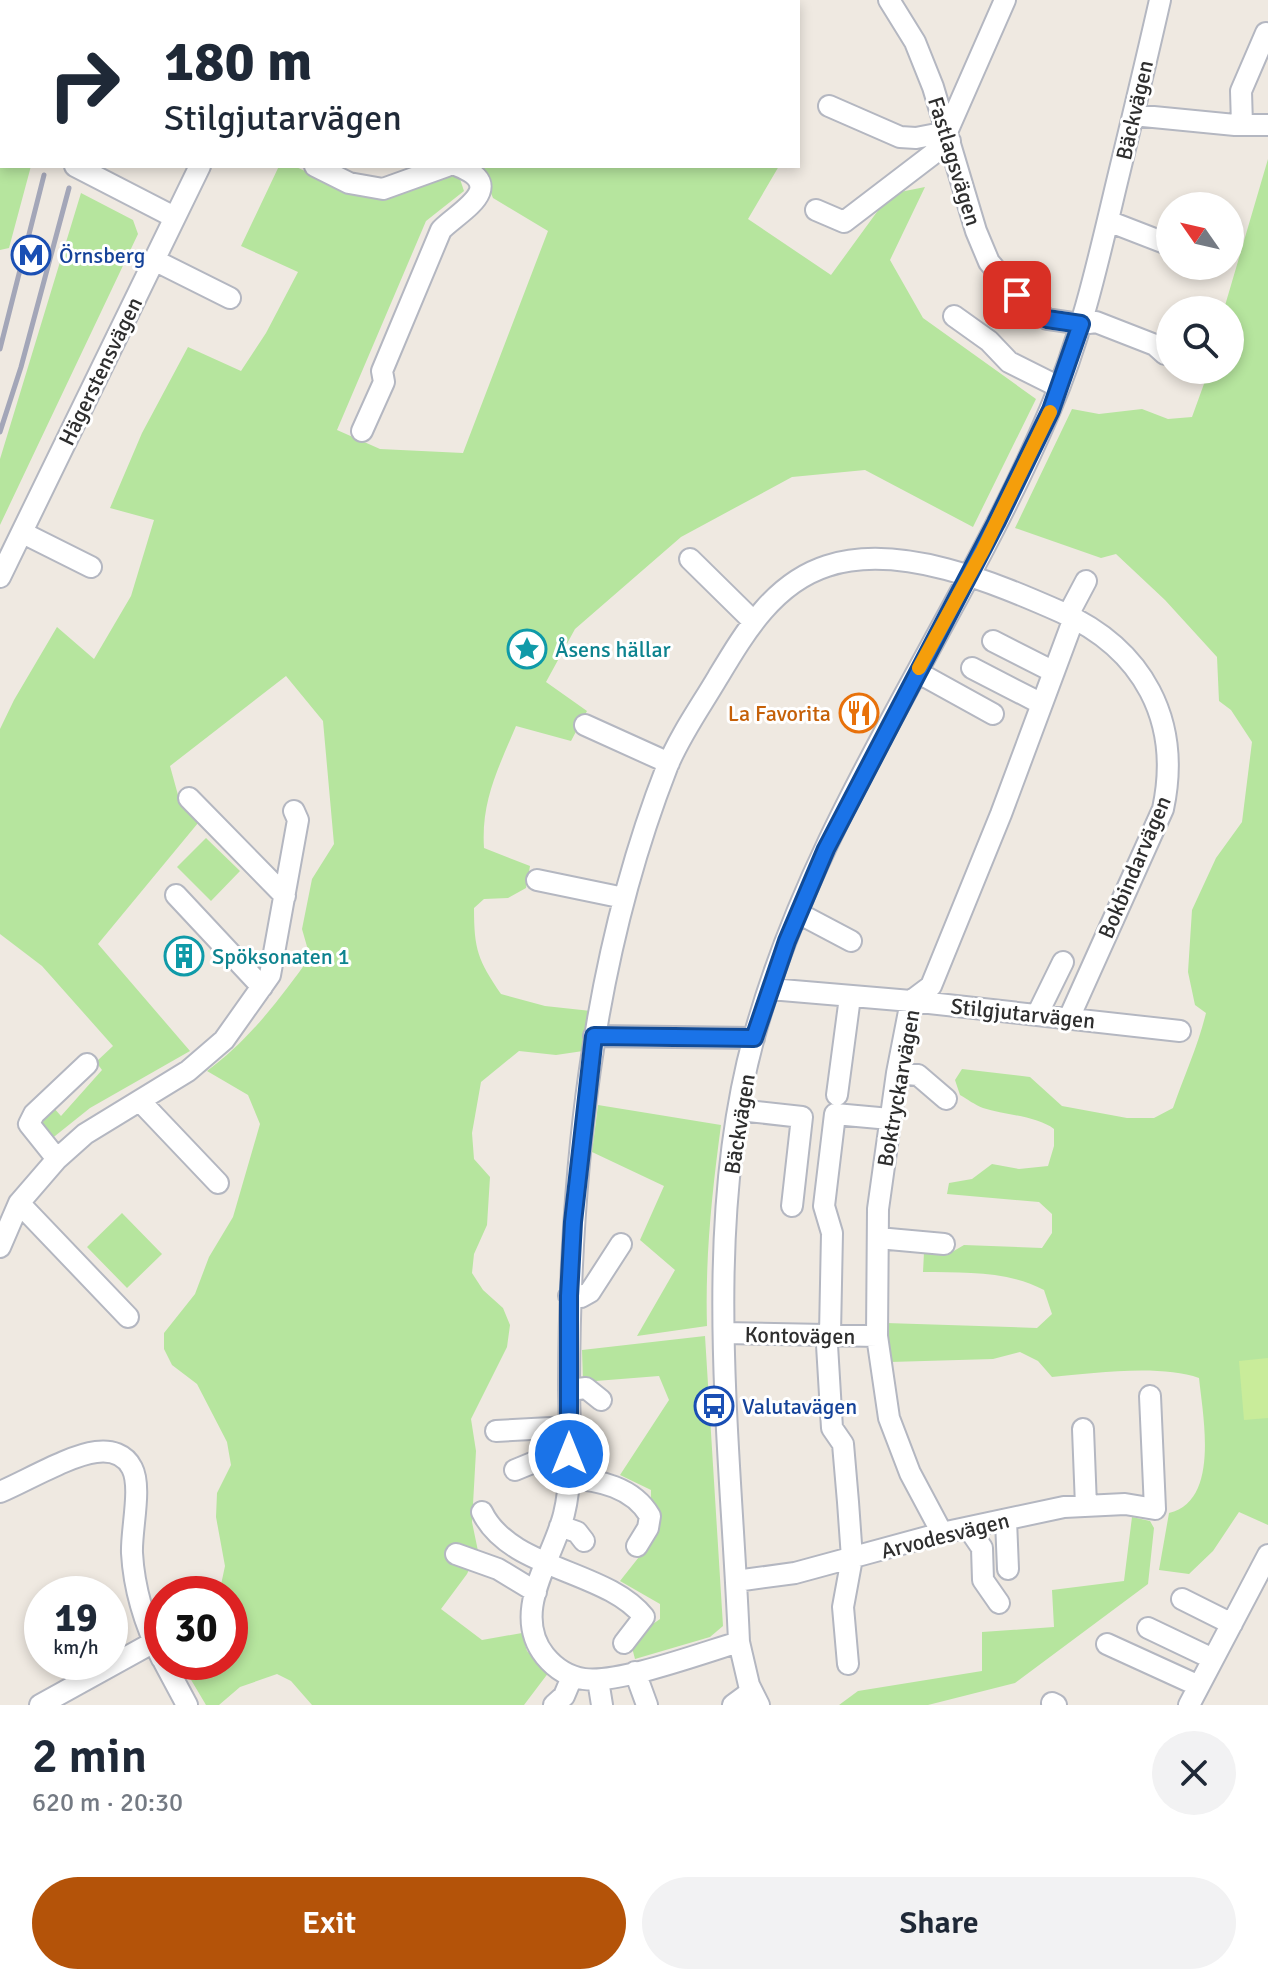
<!DOCTYPE html>
<html lang="en">
<head>
<meta charset="utf-8">
<style>
  :root { --surface:#fff; --page:#f2f2f3; --text:#1f2937; --muted:#747a83; --accent:#b45309 }
  body { margin:0; font-family:Signika,sans-serif; background:var(--page); color:var(--text); height:100vh; display:flex; flex-direction:column; font-size:30px; white-space:nowrap }
  * { box-sizing:border-box; margin:0 }
  p { font-size:26px; color:var(--muted) }
  .icon { flex:none; width:44px; height:44px; fill:none; stroke:currentColor; stroke-width:2; stroke-linecap:round; stroke-linejoin:round }
  .map { position:relative; height:1705px; overflow:hidden }
  .side { display:flex; flex-direction:column; background:var(--surface); flex:1 }
  .side>* { flex:none }
  .top-card { position:absolute; left:0px; top:0px; width:800px; height:168px; box-shadow:0 4px 12px #0003; background:#fff; color:var(--text); overflow:hidden }
  .needle { width:52px; rotate:304deg }
  .buttons { position:absolute; left:1156px; top:192px; display:grid; gap:16px }
  .buttons a { display:grid; place-items:center; width:88px; height:88px; border-radius:50%; background:var(--surface); box-shadow:0 4px 12px #0003; font-size:40px }
  .speed { position:absolute; left:24px; top:1576px; display:flex; gap:16px; font-size:40px; font-weight:700; text-align:center }
  .speed>* { display:grid; place-content:center; width:104px; height:104px; border-radius:50%; background:var(--surface); box-shadow:0 4px 12px #0003; line-height:1 }
  .speed small { font-size:20px; font-weight:400 }
  .speed .limit { border:12px solid #d22; background:#fff; color:#111 }
  .pin { position:absolute; display:grid; place-items:center; width:68px; height:68px; color:#fff; margin:-34px; border-radius:16px; box-shadow:0 4px 12px #0006 }
  .me { position:absolute; width:88px; margin:-44px; rotate:0deg; stroke-linejoin:round; filter:drop-shadow(0 0 6px #0008) }
  .turn { display:flex; align-items:center; gap:28px; height:168px; padding:0 32px; font-size:36px }
  .turn .icon { width:104px; height:104px; stroke-width:2.5 }
  .turn b { display:block; font-size:56px; line-height:68px }
  .round { display:grid; place-items:center; flex:none; width:84px; height:84px; border-radius:42px; background:var(--page) }
  .summary { display:flex; align-items:center; justify-content:space-between; height:136px; padding:0 32px }
  h1 { font-size:48px; font-weight:600; line-height:60px }
  .primary-button { display:flex; gap:16px; margin-top:auto; padding:16px 32px }
  .primary-button a { flex:1; height:92px; border-radius:48px; background:var(--accent); color:#fff; font-size:32px; font-weight:600; line-height:92px; text-align:center }
  .primary-button a+a { background:var(--page); color:var(--text) }
  .map>svg:first-child { display:block }
  .green { fill:#b6e59e }
  .pitch { fill:#c9ec9a }
  .lines { fill:none; stroke-linecap:round; stroke-linejoin:round }
  .minor-casing { stroke:#b4b7c1; stroke-width:24 }
  .minor { stroke:#fff; stroke-width:20 }
  .rail { stroke:#a3a6b8; stroke-width:5 }
  .route-casing { stroke:#114b97; stroke-width:20 }
  .route { stroke:#1a73e8; stroke-width:14 }
  .slow { stroke:#f59e0b; stroke-width:14 }
  .labels { text-anchor:middle; stroke-width:6; stroke-linejoin:round; paint-order:stroke }
  .street-label { font-size:22px; fill:#2e2e2e; stroke:#fff }
  .transit-label { font-size:22px; fill:#164399; stroke:#fff; text-anchor:start }
  .culture-label { font-size:22px; fill:#0d838f; stroke:#fff; text-anchor:start }
  .food-label { font-size:22px; fill:#c56008; stroke:#fff; text-anchor:end }
</style>
</head>
<body>
<div class="map">
<svg width="1268" height="1705" viewBox="0 0 1268 1705">
  <rect width="100%" height="100%" fill="#efe9e1"/>
  <path class="green" d="M 438,0 L 763,0 L 764,2 L 437,2 Z
    M 0,150 L 2,166 L 31,166 L 9,248 L 0,250 Z
    M 1268,159 L 1268,1525 L 1239,1512 L 1213,1551 L 1189,1574 L 1159,1570 L 1169,1513 C 1220,1501 1203,1417 1199,1378 C 1161,1364 1092,1373 1052,1377 L 1038,1361 L 1020,1352 L 993,1359 L 890,1362 L 886,1323 L 1037,1328 L 1052,1314 L 1044,1290 C 1006,1270 965,1273 923,1272 L 924,1252 L 952,1252 L 964,1245 L 1042,1248 L 1052,1233 L 1052,1214 L 1039,1202 L 947,1194 L 949,1183 L 972,1179 L 992,1164 L 1019,1169 L 1048,1166 L 1054,1146 L 1054,1129 C 1037,1116 1005,1115 983,1108 C 975,1105 967,1099 960,1095 L 955,1080 L 962,1069 L 1030,1077 L 1062,1106 L 1127,1118 L 1154,1118 L 1173,1108 C 1184,1076 1198,1046 1206,1013 L 1195,1005 L 1188,972 L 1192,910 L 1216,858 L 1242,822 L 1252,742 L 1231,710 L 1219,701 L 1217,657 L 1165,600 L 1116,554 L 1101,558 L 1015,528 L 1072,409 L 1099,414 L 1142,409 L 1168,419 L 1192,417 L 1209,370 L 1230,370 L 1230,310 L 1224,309 Z
    M 279,166 L 294,166 L 342,188 L 451,173 L 460,179 L 464,191 L 426,221 L 337,430 L 380,449 L 463,453 L 548,231 L 493,198 L 485,179 L 473,166 L 779,166 L 748,219 L 831,275 L 890,194 L 925,187 L 890,260 L 923,318 L 1036,399 L 973,527 L 865,470 L 792,477 L 681,537 L 575,629 L 546,682 L 587,711 L 571,741 L 516,726 C 498,769 481,801 484,848 L 530,866 L 526,888 L 508,898 L 484,899 L 474,908 C 474,950 478,960 501,994 L 545,1006 L 591,1011 L 583,1051 L 556,1055 L 519,1051 L 481,1082 L 472,1133 L 474,1159 L 490,1177 L 487,1225 L 474,1254 L 472,1273 L 483,1290 L 503,1308 L 510,1325 L 507,1347 L 471,1419 L 476,1451 L 472,1522 L 478,1551 L 467,1574 L 441,1609 L 482,1640 L 522,1633 L 527,1651 L 549,1672 L 524,1705 L 312,1705 L 291,1681 L 277,1674 L 240,1687 L 219,1705 L 206,1705 L 184,1668 L 194,1662 L 230,1662 L 230,1594 L 219,1594 L 225,1566 L 216,1517 L 217,1493 L 231,1465 L 227,1442 L 197,1384 L 172,1365 L 164,1349 L 164,1333 L 195,1294 L 209,1257 L 233,1217 L 260,1124 L 248,1095 L 207,1071 C 249,1040 280,999 310,957 L 302,929 L 312,879 L 334,844 L 323,721 L 286,676 L 170,766 L 178,795 L 198,823 L 98,944 L 190,1051 L 90,1108 L 50,1140 L 40,1129 L 44,1116 L 53,1107 L 61,1116 L 102,1070 L 96,1062 L 113,1046 L 42,966 L 0,934 L 0,729 L 14,700 L 57,627 L 94,659 L 131,596 L 154,520 L 110,508 L 142,433 L 188,347 L 241,371 L 266,333 L 298,272 L 241,246 Z
    M 81,193 L 133,220 L 138,234 L 0,525 L 0,459 Z
    M 206,838 L 240,871 L 211,901 L 177,867 Z
    M 598,1105 L 721,1125 C 712,1192 705,1258 707,1326 L 637,1336 L 675,1270 L 640,1240 L 664,1186 L 592,1152 Z
    M 122,1213 L 162,1254 L 127,1288 L 87,1247 Z
    M 705,1336 L 723,1626 L 710,1637 L 635,1659 L 630,1640 L 660,1619 L 660,1604 L 620,1581 L 650,1543 L 651,1490 L 620,1475 L 669,1400 L 659,1376 L 583,1382 L 582,1350 Z
    M 1132,1517 L 1150,1521 L 1154,1528 L 1148,1584 L 1015,1683 L 928,1705 L 839,1705 L 858,1691 L 982,1671 L 982,1632 L 1054,1627 L 1052,1590 L 1124,1581 Z"/>
  <path class="pitch" d="M 1268,1358 L 1268,1418 L 1244,1420 L 1239,1361 Z"/>
  <g class="lines">
    <g class="minor-casing">
      <path id="minor" d="M 889,0 L 915,42 L 933,87 L 976,231 L 989,262 L 1017,295 L 1047,319 L 1081,324 L 1096,322 L 1155,345 L 1165,354
        M 286,2 L 287,0
        M 829,106 L 900,137 L 916,138 L 947,132 L 1005,0
        M 1133,115 L 1235,125 L 1268,125
        M 1242,125 L 1241,91 L 1266,33
        M 0,127 L 2,128
        M 75,166 L 174,217
        M 315,166 L 349,183 L 383,189 L 447,166
        M 816,210 L 844,222 L 950,141
        M 1108,221 L 1170,245
        M 154,260 L 230,298
        M 954,316 L 989,341 L 1009,362 L 1059,387
        M 362,431 L 384,382 L 382,371 L 441,230 C 458,212 510,187 458,166
        M 23,533 L 91,567
        M 690,559 L 753,621
        M 0,577 L 200,166
        M 1068,615 L 1086,581
        M 993,641 L 1054,672
        M 972,668 L 1042,704
        M 917,672 L 993,714
        M 585,725 L 669,763
        M 189,798 L 285,896
        M 537,880 L 624,898
        M 176,895 L 262,987
        M 798,913 L 851,941
        M 770,989 L 911,1001 L 1180,1031
        M 1037,1015 L 1063,962
        M 594,1036 L 754,1038
        M 897,1073 L 918,1075 L 946,1099
        M 837,1095 L 850,997
        M 140,1101 L 218,1183
        M 739,1110 L 802,1117 L 792,1206
        M 57,1159 L 29,1124 L 34,1114 L 87,1064
        M 19,1203 L 128,1317
        M 878,1238 L 944,1244
        M 0,1247 L 19,1203 L 57,1159 L 85,1134 L 188,1071 L 224,1040 L 270,975 L 298,820 L 294,811
        M 569,1296 L 581,1297 L 590,1292 L 621,1244
        M 724,1333 L 877,1336
        M 569,1390 L 586,1388 L 601,1400
        M 1083,1429 L 1086,1506
        M 496,1431 L 569,1427
        M 515,1470 L 554,1454 L 569,1454
        M 568,1478 C 599,1480 633,1487 650,1516 L 648,1528 L 637,1546
        M 0,1492 C 26,1481 70,1455 96,1452 C 111,1450 125,1454 132,1468 C 142,1487 131,1530 132,1553 C 134,1589 146,1627 162,1659
        M 482,1512 C 510,1570 607,1570 644,1617 L 624,1643
        M 1006,1520 L 1008,1569
        M 560,1526 L 577,1532 L 584,1541
        M 969,1529 L 982,1548 L 983,1580 L 999,1603
        M 942,1533 L 910,1473 L 889,1418 L 877,1336 L 878,1209 L 897,1073 L 911,1001 L 931,986 L 1001,814 L 1074,618
        M 456,1554 L 498,1569 L 536,1592
        M 736,1581 L 795,1573 L 942,1533 L 1064,1507 L 1125,1504 L 1155,1509 L 1150,1396
        M 1182,1599 L 1232,1624
        M 1148,1628 L 1213,1659
        M 739,1642 C 702,1653 618,1684 584,1679 C 569,1677 555,1668 545,1656 C 510,1612 553,1559 564,1514 C 574,1473 569,1426 569,1383 C 570,1176 591,961 667,767 C 680,735 701,706 718,677 C 745,632 774,583 827,566 C 899,542 995,583 1061,612 C 1143,649 1182,720 1163,809 L 1069,1018
        M 1107,1644 L 1199,1686
        M 164,1662 L 187,1705
        M 848,1664 L 843,1607 L 852,1558 L 848,1502 L 843,1444 L 832,1428 L 827,1345 L 830,1334 L 832,1233 L 824,1206 L 835,1114 L 890,1119
        M 635,1672 L 647,1705
        M 598,1680 L 602,1705
        M 1052,1703 L 1056,1705
        M 40,1705 L 154,1642
        M 554,1705 L 564,1696 L 572,1677
        M 733,1705 L 752,1691
        M 759,1705 L 749,1685 L 739,1642 C 731,1446 701,1230 754,1037 C 815,813 960,623 1050,410 C 1081,338 1098,262 1116,186 C 1131,124 1146,62 1160,0
        M 1189,1705 L 1268,1555"/>
    </g>
    <use href="#minor" class="minor"/>
    <path class="rail" d="M 0,349 L 44,175
      M 0,432 L 21,367 L 69,188"/>
  </g>
  <g class="lines">
    <g class="route-casing">
      <path id="route" d="M 569,1454 L 569,1296 L 573,1222 L 594,1036 L 754,1038 L 787,941 L 826,849 L 996,523 L 1051,410 L 1081,324 L 1047,319 L 1017,295"/>
    </g>
    <use href="#route" class="route"/>
    <path class="slow" d="M 919,668 L 983,550 L 1050,412"/>
  </g>
  <defs>
    <g id="metro-ring" transform="scale(2)"><circle r="9.5" fill="#fff" stroke="#1a4fb4" stroke-width="1.5"/><path d="M-5.5 5V-5H-3L0 0L3-5H5.5V5H3V-.5L0 4L-3-.5V5Z" fill="#1a4fb4"/></g>
    <g id="sight-ring" transform="scale(2)"><circle r="9.5" fill="#fff" stroke="#0f9aa8" stroke-width="1.5"/><path d="M0-6L1.8-2.2L6-1.7L2.9 1.2L3.7 5.4L0 3.3L-3.7 5.4L-2.9 1.2L-6-1.7L-1.8-2.2Z" fill="#0f9aa8"/></g>
    <g id="restaurant-ring" transform="scale(2)"><circle r="9.5" fill="#fff" stroke="#e8710a" stroke-width="1.5"/><path d="M-5-6h1v4h1v-4h1v4h1v-4h1v5L-1.5 .5V6h-2V.5L-5-1ZM5-6V6H3V1.5H1.5Q1.5-4 5-6Z" fill="#e8710a"/></g>
    <g id="building-ring" transform="scale(2)"><circle r="9.5" fill="#fff" stroke="#0f9aa8" stroke-width="1.5"/><path d="M-4-6H4V6H1V3H-1V6H-4ZM-2.5-4.3h1.7v1.8h-1.7ZM.8-4.3h1.7v1.8H.8ZM-2.5-1h1.7V.8h-1.7ZM.8-1h1.7V.8H.8Z" fill="#0f9aa8"/></g>
    <g id="bus-ring" transform="scale(2)"><circle r="9.5" fill="#fff" stroke="#1a4fb4" stroke-width="1.5"/><path d="M-5-6H5V4H4V6H2V4H-2V6H-4V4H-5ZM-3.5-4V0h7V-4ZM-3.5 1.2v1.5H-2V1.2ZM2 1.2v1.5H3.5V1.2Z" fill="#1a4fb4"/></g>
  </defs>
  <g fill-rule="evenodd">
    <use href="#metro-ring" x="31" y="255"/>
    <use href="#sight-ring" x="527" y="649"/>
    <use href="#restaurant-ring" x="859" y="713"/>
    <use href="#building-ring" x="184" y="956"/>
    <use href="#bus-ring" x="714" y="1406"/>
  </g>
  <g class="labels">
    <g class="street-label">
      <text transform="translate(1134 110) rotate(-77)" y="8">Bäckvägen</text>
      <text transform="translate(955 161) rotate(73)" y="8">Fastlagsvägen</text>
      <text transform="translate(100 371) rotate(-64)" y="8">Hägerstensvägen</text>
      <text transform="translate(1134 867) rotate(-67)" y="8">Bokbindarvägen</text>
      <text transform="translate(1023 1013) rotate(6)" y="8">Stilgjutarvägen</text>
      <text transform="translate(898 1088) rotate(-80)" y="8">Boktryckarvägen</text>
      <text transform="translate(739 1124) rotate(-81)" y="8">Bäckvägen</text>
      <text transform="translate(800 1335) rotate(1)" y="8">Kontovägen</text>
      <text transform="translate(945 1535) rotate(-14)" y="8">Arvodesvägen</text>
    </g>
    <g class="transit-label">
      <text x="59" y="263">Örnsberg</text>
      <text x="742" y="1414">Valutavägen</text>
    </g>
    <g class="culture-label">
      <text x="555" y="657">Åsens hällar</text>
      <text x="212" y="964">Spöksonaten 1</text>
    </g>
    <g class="food-label">
      <text x="831" y="721">La Favorita</text>
    </g>
  </g>
</svg>
<div class="buttons">
<a><svg class="needle" viewBox="-14 -14 28 28"><path d="M0-13l5 13h-10z" fill="#e53935"/><path d="M0 13l5-13h-10z" fill="#747a83"/></svg></a>
<a><svg class="icon" aria-label="search" viewBox="0 0 24 24"><circle cx="10" cy="10" r="6"/><path d="M15 15l6 6"/></svg></a>
</div>
<div class="speed"><div>19<small>km/h</small></div><div class="limit">30</div></div>
<div class="pin" style="left:1017px;top:295px;background:#d93025"><svg class="icon" aria-label="arrive" viewBox="0 0 24 24"><path d="M6 21V4h12l-3 4 3 4H6"/></svg></div>
<svg class="me" style="left:569px;top:1454px" viewBox="-20 -20 40 40"><circle r="17" fill="#1a73e8" stroke="#fff" stroke-width="3"/><path d="M0-11L8 9 0 5-8 9z" fill="#fff"/></svg>
<div class="top-card">
<div class="turn"><svg class="icon" aria-label="right" viewBox="0 0 24 24"><path d="M7 20v-9h11M14 6l5 5-5 5"/></svg><div><b>180 m</b>Stilgjutarvägen</div></div>
</div>
</div>
<section class="side">
<div class="summary"><div><h1>2 min</h1><p>620 m · 20:30</p></div><a class="round"><svg class="icon" aria-label="close" viewBox="0 0 24 24"><path d="M6 6l12 12M18 6L6 18"/></svg></a></div>
<div class="primary-button"><a>Exit</a><a>Share</a></div>
</section>
</body>
</html>
